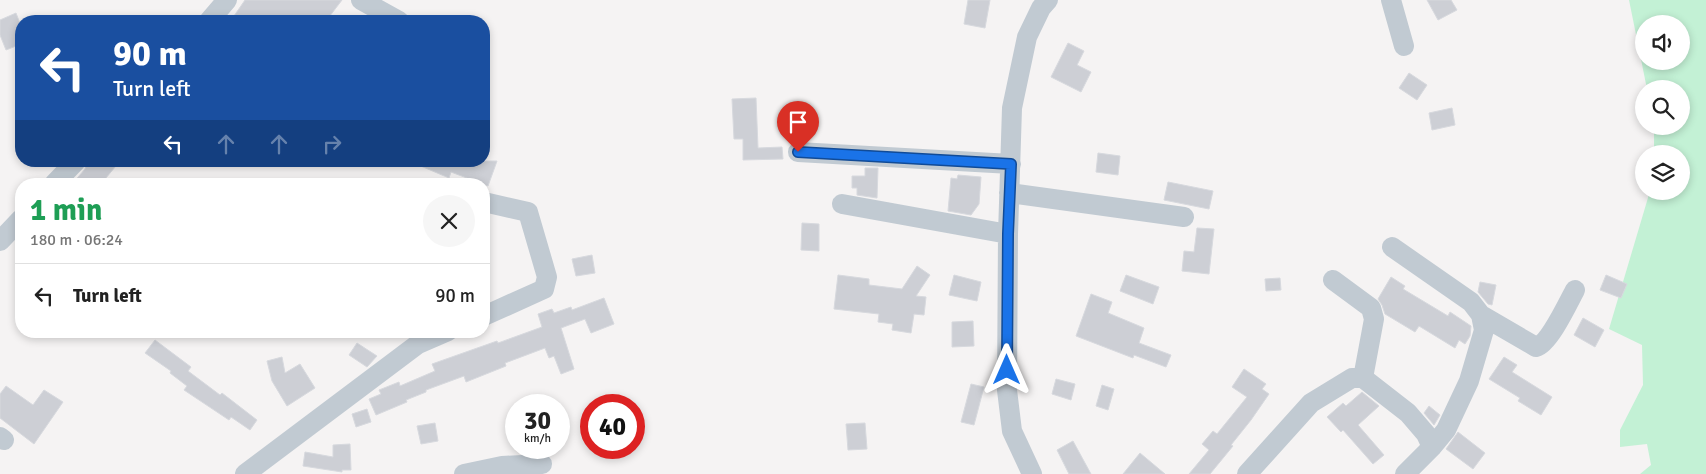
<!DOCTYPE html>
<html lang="en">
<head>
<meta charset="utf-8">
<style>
  :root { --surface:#fff; --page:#f6f6f6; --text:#222; --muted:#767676; --line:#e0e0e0 }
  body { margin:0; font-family:Signika,sans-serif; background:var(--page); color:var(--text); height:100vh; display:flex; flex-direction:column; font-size:19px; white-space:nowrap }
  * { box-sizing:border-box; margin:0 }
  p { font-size:16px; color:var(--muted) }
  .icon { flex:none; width:28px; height:28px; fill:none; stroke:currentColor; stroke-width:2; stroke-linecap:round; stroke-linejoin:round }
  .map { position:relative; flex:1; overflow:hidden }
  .side { position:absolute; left:15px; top:178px; width:475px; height:160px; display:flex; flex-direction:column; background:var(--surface); border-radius:20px; box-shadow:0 2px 8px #0003 }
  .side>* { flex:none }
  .hud { position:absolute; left:15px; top:15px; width:475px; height:152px; border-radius:20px; box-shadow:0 2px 8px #0003; background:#1a4fa0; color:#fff; overflow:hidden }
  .buttons { position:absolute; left:1635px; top:15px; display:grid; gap:10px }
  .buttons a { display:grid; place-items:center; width:55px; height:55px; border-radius:50%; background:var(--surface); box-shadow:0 2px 8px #0003; font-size:25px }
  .speed { position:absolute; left:505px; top:394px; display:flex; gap:10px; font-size:25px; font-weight:700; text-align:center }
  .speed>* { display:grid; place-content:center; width:65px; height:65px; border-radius:50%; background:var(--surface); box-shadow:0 2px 8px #0003; line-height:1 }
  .speed small { font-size:12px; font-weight:400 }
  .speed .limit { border:8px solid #d22; background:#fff; color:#111 }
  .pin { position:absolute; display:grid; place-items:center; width:42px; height:42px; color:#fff; margin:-51px -21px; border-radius:50% 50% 50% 0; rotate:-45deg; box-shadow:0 0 5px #0007 }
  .pin .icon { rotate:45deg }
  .me { position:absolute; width:55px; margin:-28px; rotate:0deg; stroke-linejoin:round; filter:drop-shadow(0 0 4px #0008) }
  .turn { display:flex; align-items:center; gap:18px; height:105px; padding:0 15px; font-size:22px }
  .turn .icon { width:65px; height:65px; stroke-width:2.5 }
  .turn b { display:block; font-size:35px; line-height:42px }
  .lanes { display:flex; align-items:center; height:48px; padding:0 15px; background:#0003; justify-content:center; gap:25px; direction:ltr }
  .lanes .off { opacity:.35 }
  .round { display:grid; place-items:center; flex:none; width:52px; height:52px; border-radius:26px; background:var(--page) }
  .headline { display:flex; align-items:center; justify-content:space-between; height:85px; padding:0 15px }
  h1 { font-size:30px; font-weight:700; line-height:38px; color:#1e9e55 }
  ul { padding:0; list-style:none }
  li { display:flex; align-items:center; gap:15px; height:65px; padding:0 15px; border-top:1px solid var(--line) }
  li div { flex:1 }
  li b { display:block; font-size:19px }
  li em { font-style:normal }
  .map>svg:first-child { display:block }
  .green { fill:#c3f1d5; fill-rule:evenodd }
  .building { fill:#cdcfd5; stroke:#d7d9de }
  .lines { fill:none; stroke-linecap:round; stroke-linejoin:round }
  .minor { stroke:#c1cad2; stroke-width:20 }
  .route-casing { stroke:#114b97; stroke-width:12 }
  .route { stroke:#1a73e8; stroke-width:9 }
</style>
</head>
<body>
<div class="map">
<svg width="1706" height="474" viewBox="0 0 1706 474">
  <rect width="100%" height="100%" fill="#f5f3f3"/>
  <path class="green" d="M 1629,0 L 1706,0 L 1706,474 L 1640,474 L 1651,465 L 1647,444 L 1620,447 L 1620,430 L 1643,385 L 1642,345 L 1609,329 L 1650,191 L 1681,191 L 1681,154 L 1654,154 L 1654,126 L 1681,126 L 1681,89 L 1647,89 ZM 1644,24 L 1681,24 L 1681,61 L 1644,61 Z"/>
  <path class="building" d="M 245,0 L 342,0 L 326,21 L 241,21 L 234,16 Z
    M 968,0 L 990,0 L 985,28 L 964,24 Z
    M 1427,0 L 1451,0 L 1457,10 L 1438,20 Z
    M 16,13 L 21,26 L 21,44 L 6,50 L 0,35 L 0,20 Z
    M 1068,43 L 1084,51 L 1077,65 L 1091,72 L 1081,92 L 1051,77 Z
    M 1409,73 L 1427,85 L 1417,100 L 1399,88 Z
    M 756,98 L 758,148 L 782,147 L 783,159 L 743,160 L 743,139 L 734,139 L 732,99 Z
    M 1452,108 L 1455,125 L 1432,130 L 1429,113 Z
    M 1098,153 L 1120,156 L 1118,175 L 1096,172 Z
    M 88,161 L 120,161 L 101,184 L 72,184 L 85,169 Z
    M 409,161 L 497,161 L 488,186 L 451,172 L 449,178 Z
    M 865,168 L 878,168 L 877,198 L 857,195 L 857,188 L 852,188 L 852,176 L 865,176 Z
    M 958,175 L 981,177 L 979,204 L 971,215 L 948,211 L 951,178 L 957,179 Z
    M 1168,182 L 1213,191 L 1209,209 L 1164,200 Z
    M 802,223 L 819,224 L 819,251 L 801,250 Z
    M 1197,228 L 1214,229 L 1209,274 L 1182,271 L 1184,251 L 1194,252 Z
    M 592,255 L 595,273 L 576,276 L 572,259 Z
    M 917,266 L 930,275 L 916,296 L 926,297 L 924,315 L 914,314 L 911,333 L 892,330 L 893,324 L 878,322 L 879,314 L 834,309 L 838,275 L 869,279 L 869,285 L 902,289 Z
    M 954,275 L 981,282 L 977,301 L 949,295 Z
    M 1126,275 L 1159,287 L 1153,304 L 1120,291 Z
    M 1606,275 L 1627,284 L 1621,298 L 1600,290 Z
    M 1391,277 L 1405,286 L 1403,289 L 1448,316 L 1450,312 L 1471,326 L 1470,336 L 1465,344 L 1459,340 L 1455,348 L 1419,326 L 1415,332 L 1385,314 L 1382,305 L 1378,299 Z
    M 1280,278 L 1281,290 L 1266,291 L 1265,279 Z
    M 1480,282 L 1496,285 L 1492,305 L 1488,304 L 1478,292 Z
    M 1091,294 L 1112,302 L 1108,313 L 1144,328 L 1139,343 L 1171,355 L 1166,367 L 1134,355 L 1133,358 L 1076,336 Z
    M 604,298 L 614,324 L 591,333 L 585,319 L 561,328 L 574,369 L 561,374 L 554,356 L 549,358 L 545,348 L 505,363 L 506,366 L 466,382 L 464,376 L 426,390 L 426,392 L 406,400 L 407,402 L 376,415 L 369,399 L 381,394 L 379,390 L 399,382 L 400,386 L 435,371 L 432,364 L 497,341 L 498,343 L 542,327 L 538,314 L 552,309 L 554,313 L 571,307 L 572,310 Z
    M 1583,318 L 1604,330 L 1595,347 L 1574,335 Z
    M 973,321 L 974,346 L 952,347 L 952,322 Z
    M 155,340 L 191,367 L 188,371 L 220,395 L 222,393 L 257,420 L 250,430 L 231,417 L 229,420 L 184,390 L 187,386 L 170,373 L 171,371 L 145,353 Z
    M 357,343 L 377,356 L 367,367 L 349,355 Z
    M 282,357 L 285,373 L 300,364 L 315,388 L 287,406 L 272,381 L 267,361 Z
    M 1504,357 L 1517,365 L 1512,372 L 1552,397 L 1541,415 L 1518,401 L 1520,398 L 1489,379 Z
    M 1244,369 L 1266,384 L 1262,389 L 1269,394 L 1251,420 L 1231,445 L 1233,446 L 1210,474 L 1189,474 L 1209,450 L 1202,444 L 1213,431 L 1217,434 L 1247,397 L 1232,387 Z
    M 1056,379 L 1075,384 L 1071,400 L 1052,394 Z
    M 971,384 L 984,387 L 974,425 L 961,422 Z
    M 1102,385 L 1114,389 L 1108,410 L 1096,406 Z
    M 6,386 L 33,405 L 44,390 L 63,402 L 34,444 L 0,418 L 0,394 Z
    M 1362,392 L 1379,406 L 1358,425 L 1384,455 L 1373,464 L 1343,430 L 1341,432 L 1327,417 L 1343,403 L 1346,406 Z
    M 1429,406 L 1440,415 L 1434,425 L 1424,413 Z
    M 367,409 L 371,422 L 356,427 L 352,414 Z
    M 435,423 L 438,441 L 421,444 L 417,426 Z
    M 865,423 L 867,449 L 848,450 L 846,424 Z
    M 1458,432 L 1485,453 L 1473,469 L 1446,449 Z
    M 1073,441 L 1091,474 L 1069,474 L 1057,450 Z
    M 350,444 L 351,470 L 342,470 L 342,472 L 303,466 L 305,452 L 333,457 L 333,445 Z
    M 1140,453 L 1165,474 L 1123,474 Z"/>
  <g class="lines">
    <path class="minor" d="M 361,0 L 399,21
      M 1391,0 L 1404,46
      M 209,21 L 227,0
      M 798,152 L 1011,164
      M 54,184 L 76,161
      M 1009,193 L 1184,217
      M 484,202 L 528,212 L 547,277 L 544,289 L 484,316
      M 842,204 L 1008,234
      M 0,241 L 21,219
      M 1392,247 L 1471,302 L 1481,315 L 1484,330 L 1469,381 L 1446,430 L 1432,447 L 1405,474
      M 1333,280 L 1371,308 L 1374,319 L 1363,378
      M 1481,315 L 1536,347 C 1549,344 1568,303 1575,290
      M 0,437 L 4,440
      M 245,474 L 418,344 L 448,331
      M 464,474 L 502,466 L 542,464
      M 1032,474 L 1012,431 L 1007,390 L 1008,234 L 1012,108 L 1027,37 L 1041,8 L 1048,0
      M 1247,474 L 1311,403 L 1352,378 L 1363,378 L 1408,413 L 1426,434 L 1432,447"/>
  </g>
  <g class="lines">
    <g class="route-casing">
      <path id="route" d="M 798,152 L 1011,164 L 1008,234 L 1007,370"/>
    </g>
    <use href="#route" class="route"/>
  </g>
</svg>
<div class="buttons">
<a><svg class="icon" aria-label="sound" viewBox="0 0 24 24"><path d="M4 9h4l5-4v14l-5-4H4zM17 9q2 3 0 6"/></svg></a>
<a><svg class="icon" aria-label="search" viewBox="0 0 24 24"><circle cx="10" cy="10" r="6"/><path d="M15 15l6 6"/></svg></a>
<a><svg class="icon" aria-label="layers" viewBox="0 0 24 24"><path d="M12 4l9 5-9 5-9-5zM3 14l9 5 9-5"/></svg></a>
</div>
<div class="speed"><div>30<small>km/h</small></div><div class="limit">40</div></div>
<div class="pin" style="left:798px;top:152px;background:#d93025"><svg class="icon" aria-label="arrive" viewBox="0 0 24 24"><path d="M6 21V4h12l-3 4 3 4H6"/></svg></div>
<svg class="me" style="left:1007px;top:370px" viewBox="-20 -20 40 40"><path d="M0-17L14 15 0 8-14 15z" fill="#1a73e8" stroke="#fff" stroke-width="4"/></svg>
<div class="hud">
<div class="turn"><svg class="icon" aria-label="left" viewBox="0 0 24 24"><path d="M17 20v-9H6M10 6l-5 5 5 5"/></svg><div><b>90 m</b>Turn left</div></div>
<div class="lanes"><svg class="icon" aria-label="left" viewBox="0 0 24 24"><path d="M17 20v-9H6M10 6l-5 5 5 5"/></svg><svg class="icon off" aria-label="ahead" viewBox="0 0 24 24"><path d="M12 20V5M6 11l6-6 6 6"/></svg><svg class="icon off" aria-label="ahead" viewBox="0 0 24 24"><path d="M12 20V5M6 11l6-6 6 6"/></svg><svg class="icon off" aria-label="right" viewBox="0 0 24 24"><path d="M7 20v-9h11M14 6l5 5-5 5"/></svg></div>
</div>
<section class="side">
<div class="headline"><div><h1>1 min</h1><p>180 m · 06:24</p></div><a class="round"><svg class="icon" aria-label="close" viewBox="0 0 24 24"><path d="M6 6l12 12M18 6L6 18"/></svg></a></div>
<ul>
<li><svg class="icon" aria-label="left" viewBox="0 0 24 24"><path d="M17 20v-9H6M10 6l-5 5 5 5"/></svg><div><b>Turn left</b></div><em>90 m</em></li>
</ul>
</section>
</div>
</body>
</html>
